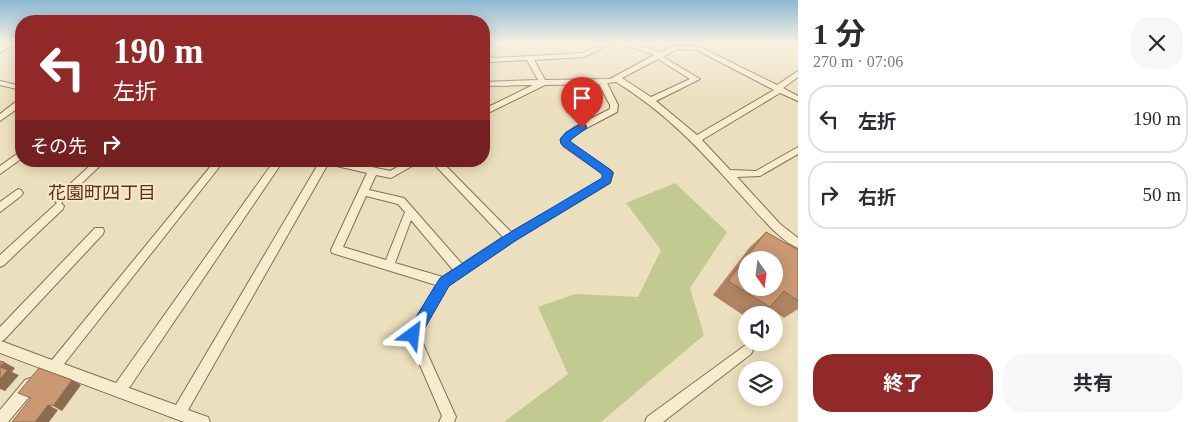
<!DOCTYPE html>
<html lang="ja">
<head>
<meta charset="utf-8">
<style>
  :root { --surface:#fff; --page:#f7f7f7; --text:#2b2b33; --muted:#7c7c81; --line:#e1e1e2; --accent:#912928 }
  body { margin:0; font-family:"Times New Roman","Noto Sans JP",serif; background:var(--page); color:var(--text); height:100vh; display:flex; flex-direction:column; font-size:19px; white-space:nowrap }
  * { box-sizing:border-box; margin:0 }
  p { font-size:16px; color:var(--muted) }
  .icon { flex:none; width:28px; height:28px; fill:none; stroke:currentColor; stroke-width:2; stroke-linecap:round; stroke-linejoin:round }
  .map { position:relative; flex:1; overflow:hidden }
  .panel { display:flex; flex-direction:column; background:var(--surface); width:400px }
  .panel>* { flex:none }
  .top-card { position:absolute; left:15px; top:15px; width:475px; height:152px; border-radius:20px; box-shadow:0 2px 12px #0003; background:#912928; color:#fff; overflow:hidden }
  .needle { width:32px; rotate:166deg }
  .fabs { position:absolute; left:738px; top:251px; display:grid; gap:10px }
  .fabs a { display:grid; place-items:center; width:45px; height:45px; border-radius:50%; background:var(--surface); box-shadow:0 2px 12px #0003; font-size:25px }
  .pin { position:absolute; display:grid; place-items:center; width:42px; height:42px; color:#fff; margin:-51px -21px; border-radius:50% 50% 50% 0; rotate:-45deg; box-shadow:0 0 5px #0007 }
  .pin .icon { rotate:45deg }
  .me { position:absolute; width:55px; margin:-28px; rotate:30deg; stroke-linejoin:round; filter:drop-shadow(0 0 4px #0008) }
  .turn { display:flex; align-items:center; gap:18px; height:105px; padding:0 15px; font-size:22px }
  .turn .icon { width:65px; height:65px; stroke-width:2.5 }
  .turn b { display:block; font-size:35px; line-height:42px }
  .then { display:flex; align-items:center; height:48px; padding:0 15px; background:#0003; gap:10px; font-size:19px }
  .round { display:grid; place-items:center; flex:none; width:52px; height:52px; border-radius:20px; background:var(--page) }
  .summary { display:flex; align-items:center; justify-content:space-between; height:85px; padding:0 15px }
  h1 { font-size:30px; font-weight:700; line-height:38px }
  .button { display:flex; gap:10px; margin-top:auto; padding:10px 15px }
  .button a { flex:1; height:58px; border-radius:20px; background:var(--accent); color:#fff; font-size:20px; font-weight:700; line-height:58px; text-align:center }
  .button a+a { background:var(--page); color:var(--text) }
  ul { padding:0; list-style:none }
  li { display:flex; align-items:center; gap:15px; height:68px; margin:0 10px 8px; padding:0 5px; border:2px solid var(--line); border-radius:20px }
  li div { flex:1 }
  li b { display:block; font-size:19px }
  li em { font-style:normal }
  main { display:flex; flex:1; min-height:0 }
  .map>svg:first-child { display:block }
  .green { fill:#c2ca91 }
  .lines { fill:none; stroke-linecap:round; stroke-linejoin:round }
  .minor-casing { stroke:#846f56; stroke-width:2 }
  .minor { fill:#f8eccf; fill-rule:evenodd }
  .wall { fill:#ae8463 }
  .shaded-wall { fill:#8d6b50 }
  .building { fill:#ca9973; stroke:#8d6b50; fill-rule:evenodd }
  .route { fill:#1a73e8; stroke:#114b97 }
  .labels { text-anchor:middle; stroke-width:4; stroke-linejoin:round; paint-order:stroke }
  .neighbourhood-label { font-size:18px; fill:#5f2b1b; stroke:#f4e9cc }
</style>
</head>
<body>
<main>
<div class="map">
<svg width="798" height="422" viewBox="0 0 798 422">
  <rect width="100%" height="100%" fill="#ecdfbd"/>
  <path class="green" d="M 675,183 L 727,232 L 690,288 L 704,335 L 601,422 L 506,422 L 505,421 L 568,374 L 538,307 L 575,294 L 638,297 L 661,250 L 626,203 Z"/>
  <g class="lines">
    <g class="minor-casing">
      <path id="minor" d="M 7,43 L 15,43 L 0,53 L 0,48 Z
        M 603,43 L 612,43 L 584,57 L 534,60 L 545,80 L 610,79 L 654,55 L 621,43 L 631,43 L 661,52 L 676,45 L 700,47 L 777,85 L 798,71 L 798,77 L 783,88 L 798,96 L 798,101 L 780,93 L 702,140 L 730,170 L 756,171 L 798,147 L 798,154 L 760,176 L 737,177 L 780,224 L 798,238 L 798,248 L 787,242 L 773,230 C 720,174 683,123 616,82 L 607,83 L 618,105 L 617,112 L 579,132 L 570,140 L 570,143 L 611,171 L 613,173 L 610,183 L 514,241 L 448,286 L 419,335 L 456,417 L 454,422 L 439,422 L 442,416 L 407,335 L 436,285 L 332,253 L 331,250 L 367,173 L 328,164 L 188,410 L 208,417 L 210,422 L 184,422 L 0,353 L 0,327 L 95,228 L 103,228 L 104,231 L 103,234 L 4,340 L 1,341 L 52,360 L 215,161 L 224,161 L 64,364 L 116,383 L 274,161 L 283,161 L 129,388 L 176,405 L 320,161 L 345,161 L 390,171 L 409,161 L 421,161 L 391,178 L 376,175 L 369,190 L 404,198 L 462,264 L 503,237 L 431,161 L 441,161 L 511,232 L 603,179 L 603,174 L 563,146 L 561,139 L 573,128 L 610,109 L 610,105 L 599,84 L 545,85 L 484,115 L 484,109 L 533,85 L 484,86 L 484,82 L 538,80 L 527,60 L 491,62 L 484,57 L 484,51 L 493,58 L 583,53 ZM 677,49 L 697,50 L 774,90 L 697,135 L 656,101 L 700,79 L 663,57 ZM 658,59 L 690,79 L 651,97 L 622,78 ZM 366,196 L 398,204 L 405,212 L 386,260 L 343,247 ZM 411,220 L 453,270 L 443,277 L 395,263 Z
        M 0,81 L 21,86 L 21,90 L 0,85 Z
        M 18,100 L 21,100 L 21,106 L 0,121 L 0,114 Z
        M 21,151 L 21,159 L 0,174 L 0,166 Z
        M 95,161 L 105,161 L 61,203 L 64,206 L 63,209 L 4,265 L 0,267 L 0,255 L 57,203 L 54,200 L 56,197 Z
        M 18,189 L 21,190 L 23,193 L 21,196 L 0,212 L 0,202 Z
        M 747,344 L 751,346 L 753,350 L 751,354 L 663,422 L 645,422 L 647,417 Z
        M 30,378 L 35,380 L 37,385 L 35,390 L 8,422 L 0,422 L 0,410 L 25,380 Z"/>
    </g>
    <use href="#minor" class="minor"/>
  </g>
  <path class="wall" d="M 766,232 L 798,272 L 798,309 L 784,318 L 770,308 L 759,315 L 746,315 L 746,317 L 713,295 L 750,247 Z"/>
  <path class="shaded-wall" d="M 4,362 L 15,368 L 12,372 L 19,375 L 5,391 L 0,389 L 0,367 Z
    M 72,380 L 81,385 L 62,411 L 53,406 Z
    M 48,405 L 58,410 L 49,422 L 35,422 Z"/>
  <path class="building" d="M 766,232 L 798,250 L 798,301 L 784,291 L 770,307 L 728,281 ZM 746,260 L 774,260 L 774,288 L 746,288 Z
    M 0,361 L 4,362 L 0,367 L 8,370 L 0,379 Z
    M 39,368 L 72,380 L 53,406 L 48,405 L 35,422 L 12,422 L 31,398 L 18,393 Z"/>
  <linearGradient id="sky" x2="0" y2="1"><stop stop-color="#8bb8d4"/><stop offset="0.42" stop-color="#f6f1e1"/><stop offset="1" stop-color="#f6f1e1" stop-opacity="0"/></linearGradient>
  <rect width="798" height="102" fill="url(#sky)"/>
  <path class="route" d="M 579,125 L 586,125 L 587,128 L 570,140 L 571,142 L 611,170 L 613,173 L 610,183 L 515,241 L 449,286 L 418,340 L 413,342 L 408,340 L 406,335 L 408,330 L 440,278 L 506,235 L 602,178 L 602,174 L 561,144 L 560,139 L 566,132 Z"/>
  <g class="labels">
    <g class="neighbourhood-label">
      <text x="102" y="199">花園町四丁目</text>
    </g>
  </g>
</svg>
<div class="fabs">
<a><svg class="needle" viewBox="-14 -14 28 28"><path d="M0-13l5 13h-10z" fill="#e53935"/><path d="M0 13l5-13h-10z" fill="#7c7c81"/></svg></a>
<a><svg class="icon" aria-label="sound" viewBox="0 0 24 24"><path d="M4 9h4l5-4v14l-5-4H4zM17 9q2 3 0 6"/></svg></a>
<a><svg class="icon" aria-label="layers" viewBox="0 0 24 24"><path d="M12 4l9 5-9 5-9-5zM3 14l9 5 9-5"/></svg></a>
</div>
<div class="pin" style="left:582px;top:128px;background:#d93025"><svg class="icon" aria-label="arrive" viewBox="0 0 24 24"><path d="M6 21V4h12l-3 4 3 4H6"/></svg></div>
<svg class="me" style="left:413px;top:335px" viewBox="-20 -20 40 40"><path d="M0-17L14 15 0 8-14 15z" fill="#1a73e8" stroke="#fff" stroke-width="4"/></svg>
<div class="top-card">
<div class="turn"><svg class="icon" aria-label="left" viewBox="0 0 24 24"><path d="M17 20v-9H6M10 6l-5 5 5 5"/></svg><div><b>190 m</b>左折</div></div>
<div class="then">その先<svg class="icon" aria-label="right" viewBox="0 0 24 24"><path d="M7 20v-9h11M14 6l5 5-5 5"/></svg></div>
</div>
</div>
<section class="panel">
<div class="summary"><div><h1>1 分</h1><p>270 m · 07:06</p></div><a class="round"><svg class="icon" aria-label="close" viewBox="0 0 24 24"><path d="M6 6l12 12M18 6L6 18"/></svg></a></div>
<ul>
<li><svg class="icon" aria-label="left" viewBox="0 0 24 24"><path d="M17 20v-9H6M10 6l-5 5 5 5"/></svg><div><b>左折</b></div><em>190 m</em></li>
<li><svg class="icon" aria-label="right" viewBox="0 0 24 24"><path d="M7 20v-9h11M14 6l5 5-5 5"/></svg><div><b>右折</b></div><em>50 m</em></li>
</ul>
<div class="button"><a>終了</a><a>共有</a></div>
</section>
</main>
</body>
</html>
